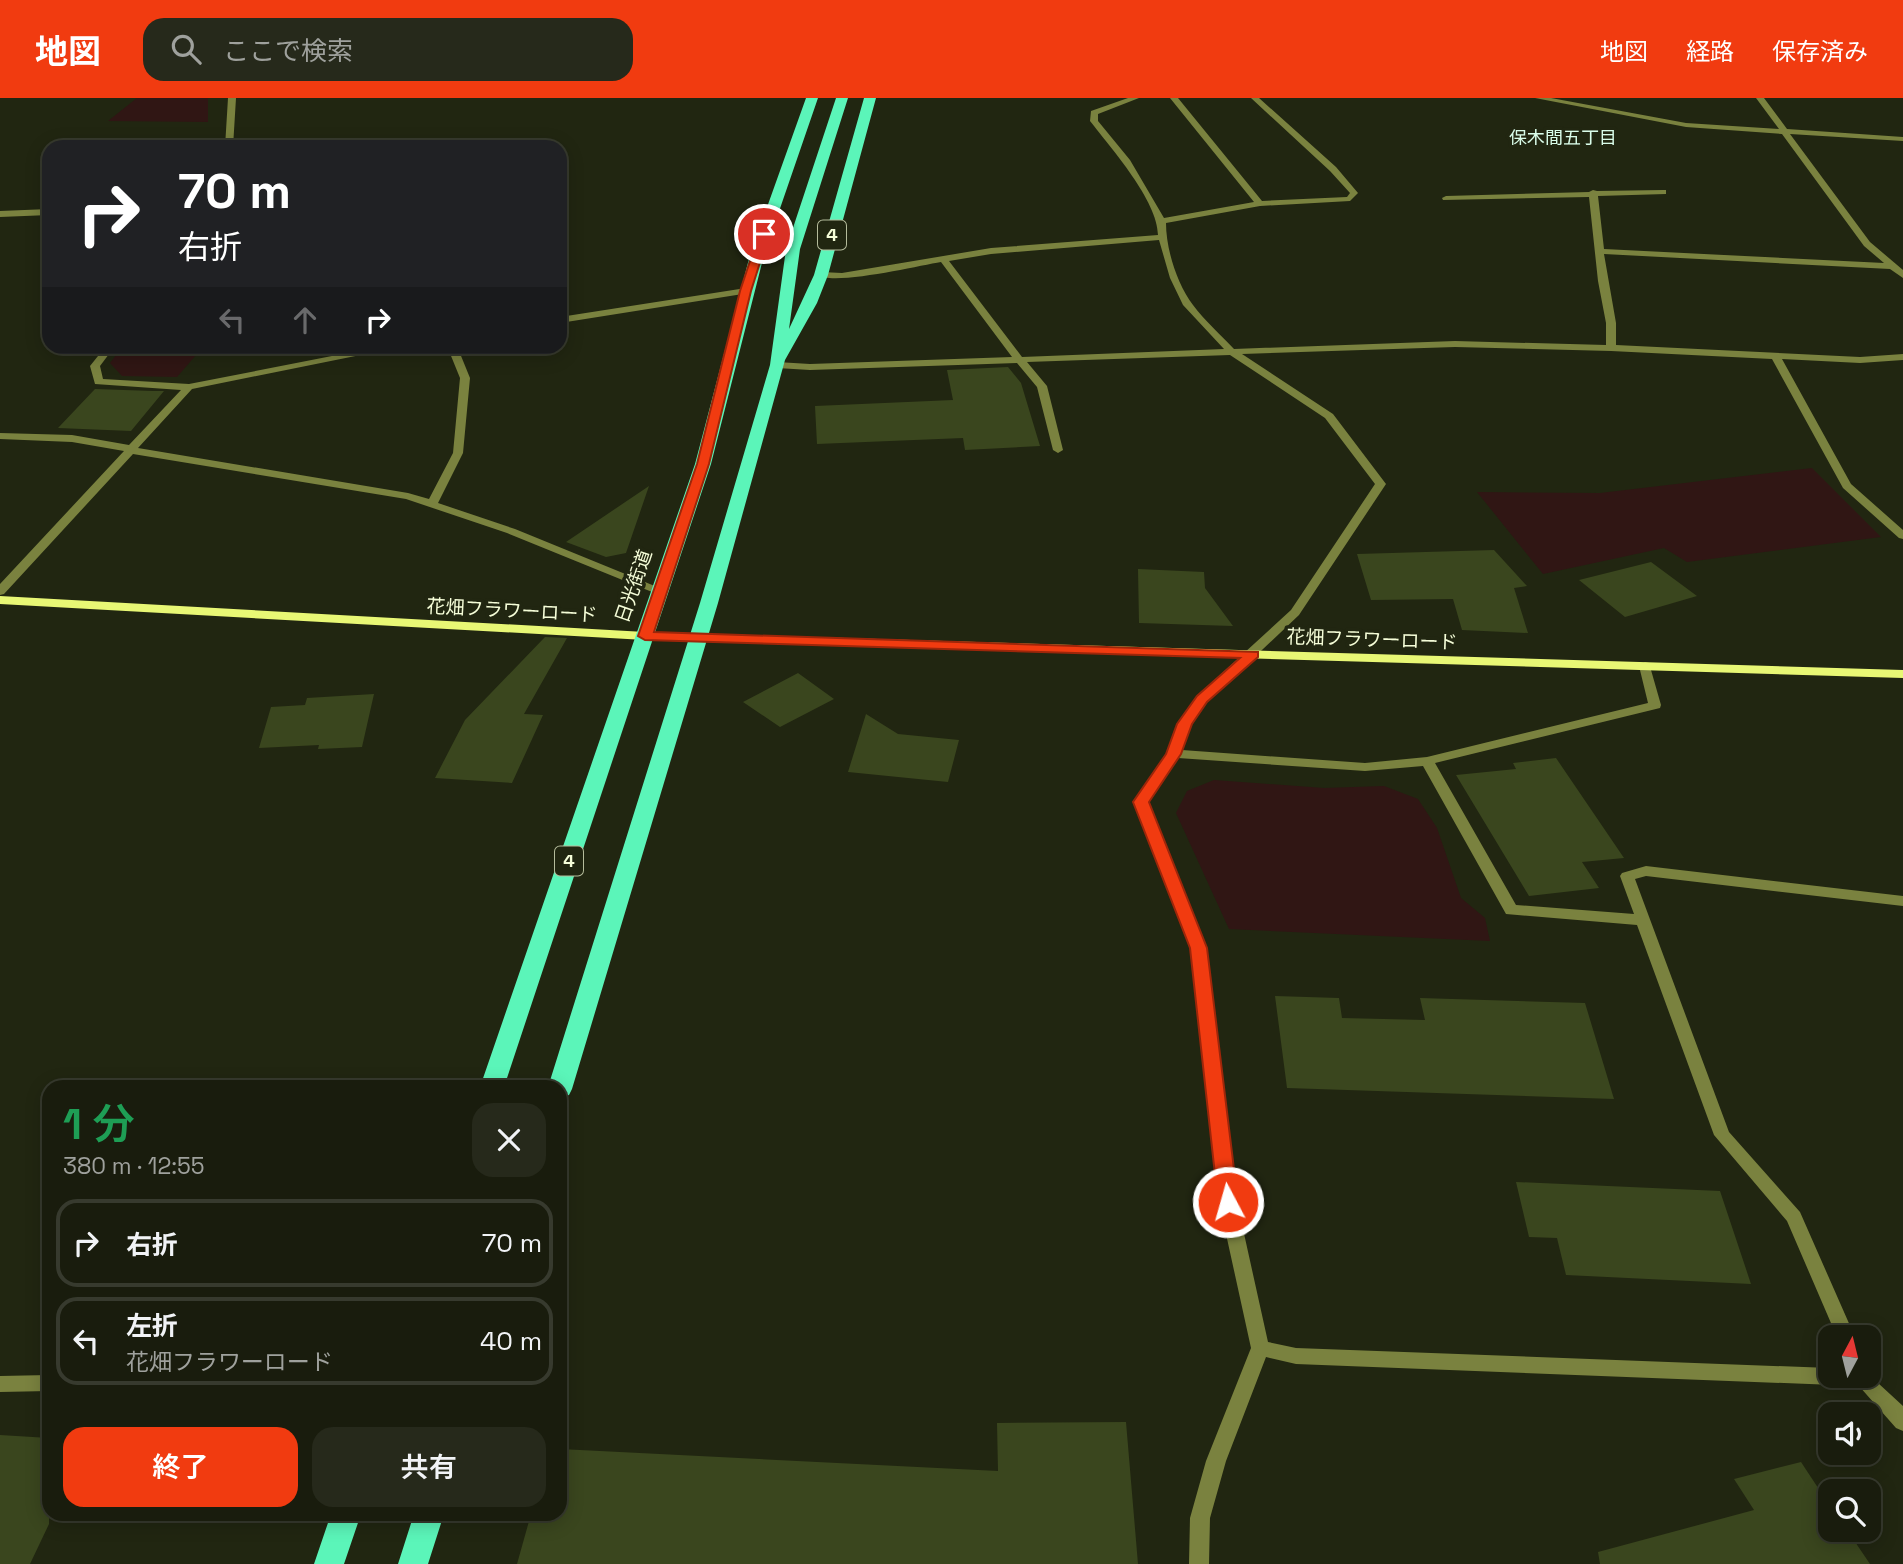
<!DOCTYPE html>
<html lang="ja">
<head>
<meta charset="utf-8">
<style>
  :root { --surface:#191c0d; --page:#26291b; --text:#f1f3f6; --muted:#9fa19d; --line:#373a2e; --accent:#f13b10 }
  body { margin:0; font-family:"Space Grotesk","Noto Sans JP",sans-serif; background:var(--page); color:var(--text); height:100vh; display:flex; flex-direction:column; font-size:26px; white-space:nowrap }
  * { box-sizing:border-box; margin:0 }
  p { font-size:23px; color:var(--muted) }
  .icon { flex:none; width:38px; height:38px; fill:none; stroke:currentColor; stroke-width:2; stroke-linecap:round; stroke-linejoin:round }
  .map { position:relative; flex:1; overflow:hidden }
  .side { position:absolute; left:42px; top:982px; width:525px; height:441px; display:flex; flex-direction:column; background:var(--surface); border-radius:21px; box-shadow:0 4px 18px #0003,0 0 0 2px var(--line) }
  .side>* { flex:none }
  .guide { position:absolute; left:42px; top:42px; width:525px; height:214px; border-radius:21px; box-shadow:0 4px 18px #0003,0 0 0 2px var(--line); background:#202124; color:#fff; overflow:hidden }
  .needle { width:46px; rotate:7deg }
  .controls { position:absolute; left:1818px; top:1227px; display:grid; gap:14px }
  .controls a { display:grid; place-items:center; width:63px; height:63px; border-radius:14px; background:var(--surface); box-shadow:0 4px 18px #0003,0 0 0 2px var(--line); font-size:35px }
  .pin { position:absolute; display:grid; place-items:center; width:60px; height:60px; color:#fff; margin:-30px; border:4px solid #fff; border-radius:50%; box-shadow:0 2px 7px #0007 }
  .me { position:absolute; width:77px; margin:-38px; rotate:354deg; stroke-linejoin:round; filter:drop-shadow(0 0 5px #0008) }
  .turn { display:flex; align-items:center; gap:24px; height:147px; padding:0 21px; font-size:32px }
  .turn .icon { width:91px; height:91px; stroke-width:2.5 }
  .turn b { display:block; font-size:49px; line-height:60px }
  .lanes { display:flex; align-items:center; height:66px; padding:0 21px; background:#0003; justify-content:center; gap:35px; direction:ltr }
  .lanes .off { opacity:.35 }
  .round { display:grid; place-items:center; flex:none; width:74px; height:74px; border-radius:21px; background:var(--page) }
  .head { display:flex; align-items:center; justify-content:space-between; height:119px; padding:0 21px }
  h1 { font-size:42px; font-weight:600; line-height:52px; color:#1e9e55 }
  .primary-button { display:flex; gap:14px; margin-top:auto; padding:14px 21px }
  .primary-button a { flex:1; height:80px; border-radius:21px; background:var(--accent); color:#fff; font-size:28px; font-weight:600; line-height:80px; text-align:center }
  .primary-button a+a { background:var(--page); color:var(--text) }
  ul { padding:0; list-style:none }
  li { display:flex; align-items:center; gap:21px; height:88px; margin:0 14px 10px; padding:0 7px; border:4px solid var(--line); border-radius:21px }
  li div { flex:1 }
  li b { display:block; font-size:26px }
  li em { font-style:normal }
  header { display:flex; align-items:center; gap:42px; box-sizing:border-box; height:98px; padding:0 35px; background:var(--accent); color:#fff }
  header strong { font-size:33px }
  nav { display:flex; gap:38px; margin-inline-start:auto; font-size:24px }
  .search { width:490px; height:63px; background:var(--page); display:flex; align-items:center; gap:18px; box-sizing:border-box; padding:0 24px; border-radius:21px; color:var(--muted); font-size:26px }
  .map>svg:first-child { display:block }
  .green { fill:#301614 }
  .building { fill:#3a461e }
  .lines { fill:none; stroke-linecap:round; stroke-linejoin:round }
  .street { fill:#7a823f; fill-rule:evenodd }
  .secondary { fill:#e8f775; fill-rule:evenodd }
  .highway { fill:#5bf5b9; fill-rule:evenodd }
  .route { fill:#f13b10; stroke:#9d260a; stroke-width:2 }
  .labels { text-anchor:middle; stroke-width:7; stroke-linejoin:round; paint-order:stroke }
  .far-neighbourhood-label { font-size:18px; fill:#dafdea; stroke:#212611 }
  .shield { fill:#212611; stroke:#b5bc9c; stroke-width:2 }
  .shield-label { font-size:18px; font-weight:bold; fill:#f5fdd8 }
  .street-label { font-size:19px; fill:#f5fdd8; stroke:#212611 }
</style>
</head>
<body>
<header>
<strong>地図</strong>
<div class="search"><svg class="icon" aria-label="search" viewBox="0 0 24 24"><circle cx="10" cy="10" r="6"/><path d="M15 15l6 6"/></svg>ここで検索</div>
<nav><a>地図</a><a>経路</a><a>保存済み</a></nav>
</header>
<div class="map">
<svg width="1903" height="1466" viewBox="0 0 1903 1466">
  <rect width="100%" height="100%" fill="#212611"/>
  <path class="green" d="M 137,0 L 208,0 L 208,24 L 108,23 Z
    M 123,248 L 203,248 L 203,249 L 177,279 L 122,278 L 110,265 Z
    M 1812,370 L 1881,439 L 1687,464 L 1664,450 L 1543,476 L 1477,394 L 1600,395 Z
    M 1214,682 L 1324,690 L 1384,688 L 1418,701 L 1437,730 L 1461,800 L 1485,820 L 1490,843 L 1229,831 L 1176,715 L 1187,693 Z"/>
  <path class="building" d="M 1008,269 L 1021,285 L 1040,348 L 965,352 L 963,340 L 817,346 L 815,308 L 953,302 L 947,272 Z
    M 95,291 L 153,293 L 164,293 L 131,333 L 58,330 Z
    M 649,388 L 626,455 L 606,459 L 566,444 Z
    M 1494,452 L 1527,488 L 1514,490 L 1528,535 L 1462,532 L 1453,501 L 1371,502 L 1357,456 Z
    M 1651,464 L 1697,498 L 1625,519 L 1579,482 Z
    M 1138,471 L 1204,474 L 1205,490 L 1233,528 L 1139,525 Z
    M 545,539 L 567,540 L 524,616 L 543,617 L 512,685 L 435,680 L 465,622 Z
    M 798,575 L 834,601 L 780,629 L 743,604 Z
    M 374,596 L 362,649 L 318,651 L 319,647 L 259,650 L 271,609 L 305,607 L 307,600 Z
    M 866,616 L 898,636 L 959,642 L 948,684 L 848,674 Z
    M 1556,660 L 1624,760 L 1582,764 L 1599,790 L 1529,798 L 1456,677 L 1516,671 L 1513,665 Z
    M 1275,898 L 1339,900 L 1342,920 L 1425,922 L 1420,900 L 1585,905 L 1614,1001 L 1287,990 Z
    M 1516,1084 L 1720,1093 L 1751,1186 L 1566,1177 L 1557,1140 L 1529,1139 Z
    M 1126,1324 L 1138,1466 L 517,1466 L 531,1416 L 560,1416 L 560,1351 L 998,1373 L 997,1325 Z
    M 0,1337 L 49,1340 L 49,1426 L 30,1466 L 0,1466 Z
    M 1801,1364 L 1830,1408 L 1830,1432 L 1847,1432 L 1870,1466 L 1600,1466 L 1598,1454 L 1754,1412 L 1734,1381 Z"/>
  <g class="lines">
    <path class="street" d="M 228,0 L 236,0 L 233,49 L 225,49 Z
      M 1128,0 L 1139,0 L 1098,16 L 1098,23 L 1130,62 L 1164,120 L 1254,104 L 1170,0 L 1178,0 L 1262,103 L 1347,99 L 1350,95 L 1330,73 L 1251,0 L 1259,0 L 1336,69 L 1358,95 L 1350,103 L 1260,108 L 1166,125 C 1166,151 1177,186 1193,207 C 1205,223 1221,237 1234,251 L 1455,243 L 1606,247 L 1606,225 L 1598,183 L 1589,99 L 1443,102 L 1442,100 L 1446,98 L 1589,94 L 1593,92 L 1597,93 L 1663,92 L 1666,92 L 1666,96 L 1598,98 L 1604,151 L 1884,165 L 1864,148 L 1782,36 L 1686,29 L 1535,0 L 1551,0 L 1686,25 L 1779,31 L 1756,0 L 1764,0 L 1787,31 L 1903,39 L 1903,43 L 1790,36 L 1870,144 L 1903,172 L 1903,180 L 1890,171 L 1604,156 L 1616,225 L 1616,247 L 1860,259 L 1903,256 L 1903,262 L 1860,265 L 1782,261 L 1851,386 L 1903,432 L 1903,441 L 1899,440 L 1843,390 L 1772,261 L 1611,253 L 1455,249 L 1242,256 L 1333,316 L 1386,386 L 1299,517 L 1207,604 L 1192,626 L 1182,652 L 1365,665 L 1427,659 L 1648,605 L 1639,568 L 1645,564 L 1649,565 L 1661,607 L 1660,610 L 1435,665 L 1516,807 L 1634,816 L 1620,778 L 1622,775 L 1646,768 L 1903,798 L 1903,808 L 1646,778 L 1635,781 L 1729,1034 L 1800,1114 L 1855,1239 L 1837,1239 L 1787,1123 L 1714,1037 L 1637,827 L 1506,816 L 1423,668 L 1365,673 L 1178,660 L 1148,704 L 1207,850 L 1237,1104 L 1268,1244 L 1296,1250 L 1830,1270 L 1830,1278 L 1869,1278 L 1869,1272 L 1878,1285 L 1903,1308 L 1903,1333 L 1896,1330 L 1859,1288 L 1296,1266 L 1266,1259 L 1226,1363 L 1210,1420 L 1209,1466 L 1189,1466 L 1190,1420 L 1206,1363 L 1251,1250 L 1219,1104 L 1191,850 L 1134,704 L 1167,656 L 1178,626 L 1197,598 L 1291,512 L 1375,386 L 1325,320 L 1230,257 L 1027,264 L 1047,288 L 1063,352 L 1058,355 L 1053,352 L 1037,289 L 1017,265 L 810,272 L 777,270 L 772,267 L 777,264 L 810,266 L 1012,259 L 941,164 C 917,168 834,188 817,177 L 821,174 L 842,175 L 991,150 L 1158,137 C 1158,103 1111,50 1090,23 L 1091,13 ZM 1159,142 L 1170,180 L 1183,207 L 1224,251 L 1022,259 L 949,163 L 991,156 Z
      M 49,111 L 49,117 L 0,119 L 0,113 Z
      M 746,190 L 749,191 L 749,195 L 560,225 L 560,219 Z
      M 106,248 L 115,248 L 100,268 L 103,281 L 189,286 L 383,248 L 405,248 L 192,291 L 138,350 L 408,395 L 429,401 L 453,355 L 460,280 L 447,248 L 457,248 L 470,280 L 463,355 L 438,405 L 515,431 L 667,493 L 665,496 L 657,496 L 507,435 L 406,401 L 133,356 L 4,496 L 0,497 L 0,486 L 124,353 L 72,344 L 0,341 L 0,335 L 72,337 L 129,347 L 181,292 L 95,286 L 90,268 Z
      M 49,1277 L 49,1293 L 0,1294 L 0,1278 Z"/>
    <path class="secondary" d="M 0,498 L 645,534 L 1903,572 L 1903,580 L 645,542 L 0,506 Z"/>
    <path class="highway" d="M 806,0 L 818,0 L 764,157 L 711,366 L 504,989 L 480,989 L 695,366 L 750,157 Z
      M 836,0 L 848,0 L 800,151 L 789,231 L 814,177 L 864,0 L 876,0 L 828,177 L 817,205 L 785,262 L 718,505 L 572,991 L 569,997 L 560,1000 L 560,989 L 548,989 L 700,505 L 770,267 L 786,151 Z
      M 331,1416 L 361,1416 L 344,1466 L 314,1466 Z
      M 414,1416 L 444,1416 L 428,1466 L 398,1466 Z"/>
  </g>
  <path class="route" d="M 764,133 L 769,136 L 751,193 L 709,366 L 654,534 L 1258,554 L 1258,559 L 1207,604 L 1192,626 L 1181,656 L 1149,704 L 1207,850 L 1238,1104 L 1235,1110 L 1221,1110 L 1218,1104 L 1190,850 L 1133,704 L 1166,656 L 1177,626 L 1197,598 L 1240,560 L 645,542 L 638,538 L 697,366 L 740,193 L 759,136 Z"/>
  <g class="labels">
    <g class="far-neighbourhood-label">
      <text x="1563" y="46">保木間五丁目</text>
    </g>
    <g class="shield">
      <rect x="818" y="122.5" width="28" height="29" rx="5"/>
      <rect x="555" y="748.5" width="28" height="29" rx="5"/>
    </g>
    <g class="shield-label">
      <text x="832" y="143">4</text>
      <text x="569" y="769">4</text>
    </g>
    <g class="street-label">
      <text transform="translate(633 488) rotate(-71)" y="7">日光街道</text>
      <text transform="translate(512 512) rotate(3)" y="7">花畑フラワーロード</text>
      <text transform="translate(1372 541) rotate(2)" y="7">花畑フラワーロード</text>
    </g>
  </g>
</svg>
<div class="controls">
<a><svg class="needle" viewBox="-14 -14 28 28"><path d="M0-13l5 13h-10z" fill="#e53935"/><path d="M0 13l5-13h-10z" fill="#9fa19d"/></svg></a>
<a><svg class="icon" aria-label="sound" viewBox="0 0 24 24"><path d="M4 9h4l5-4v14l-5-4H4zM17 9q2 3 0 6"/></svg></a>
<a><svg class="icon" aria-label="search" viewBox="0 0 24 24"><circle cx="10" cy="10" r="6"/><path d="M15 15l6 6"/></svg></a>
</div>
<div class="pin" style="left:764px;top:136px;background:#d93025"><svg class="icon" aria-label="arrive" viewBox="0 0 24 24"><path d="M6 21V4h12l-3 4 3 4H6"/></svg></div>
<svg class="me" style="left:1228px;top:1104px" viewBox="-20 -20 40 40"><circle r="17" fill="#f13b10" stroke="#fff" stroke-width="3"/><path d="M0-11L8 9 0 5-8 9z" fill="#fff"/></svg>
<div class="guide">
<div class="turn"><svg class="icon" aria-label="right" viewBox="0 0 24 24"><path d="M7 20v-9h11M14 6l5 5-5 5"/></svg><div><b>70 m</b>右折</div></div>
<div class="lanes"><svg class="icon off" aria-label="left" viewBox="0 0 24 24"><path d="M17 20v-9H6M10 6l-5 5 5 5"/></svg><svg class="icon off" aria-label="ahead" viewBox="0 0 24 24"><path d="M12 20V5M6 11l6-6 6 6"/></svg><svg class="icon" aria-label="right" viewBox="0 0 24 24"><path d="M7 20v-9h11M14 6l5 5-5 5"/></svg></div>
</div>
<section class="side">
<div class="head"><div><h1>1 分</h1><p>380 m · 12:55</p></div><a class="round"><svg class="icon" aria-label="close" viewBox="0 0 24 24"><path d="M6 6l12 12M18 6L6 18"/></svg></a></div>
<ul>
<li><svg class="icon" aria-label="right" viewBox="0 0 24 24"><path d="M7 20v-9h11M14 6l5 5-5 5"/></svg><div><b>右折</b></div><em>70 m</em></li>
<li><svg class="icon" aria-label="left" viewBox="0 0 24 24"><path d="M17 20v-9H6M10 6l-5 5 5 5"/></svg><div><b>左折</b><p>花畑フラワーロード</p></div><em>40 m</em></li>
</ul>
<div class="primary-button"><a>終了</a><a>共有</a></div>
</section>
</div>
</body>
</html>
